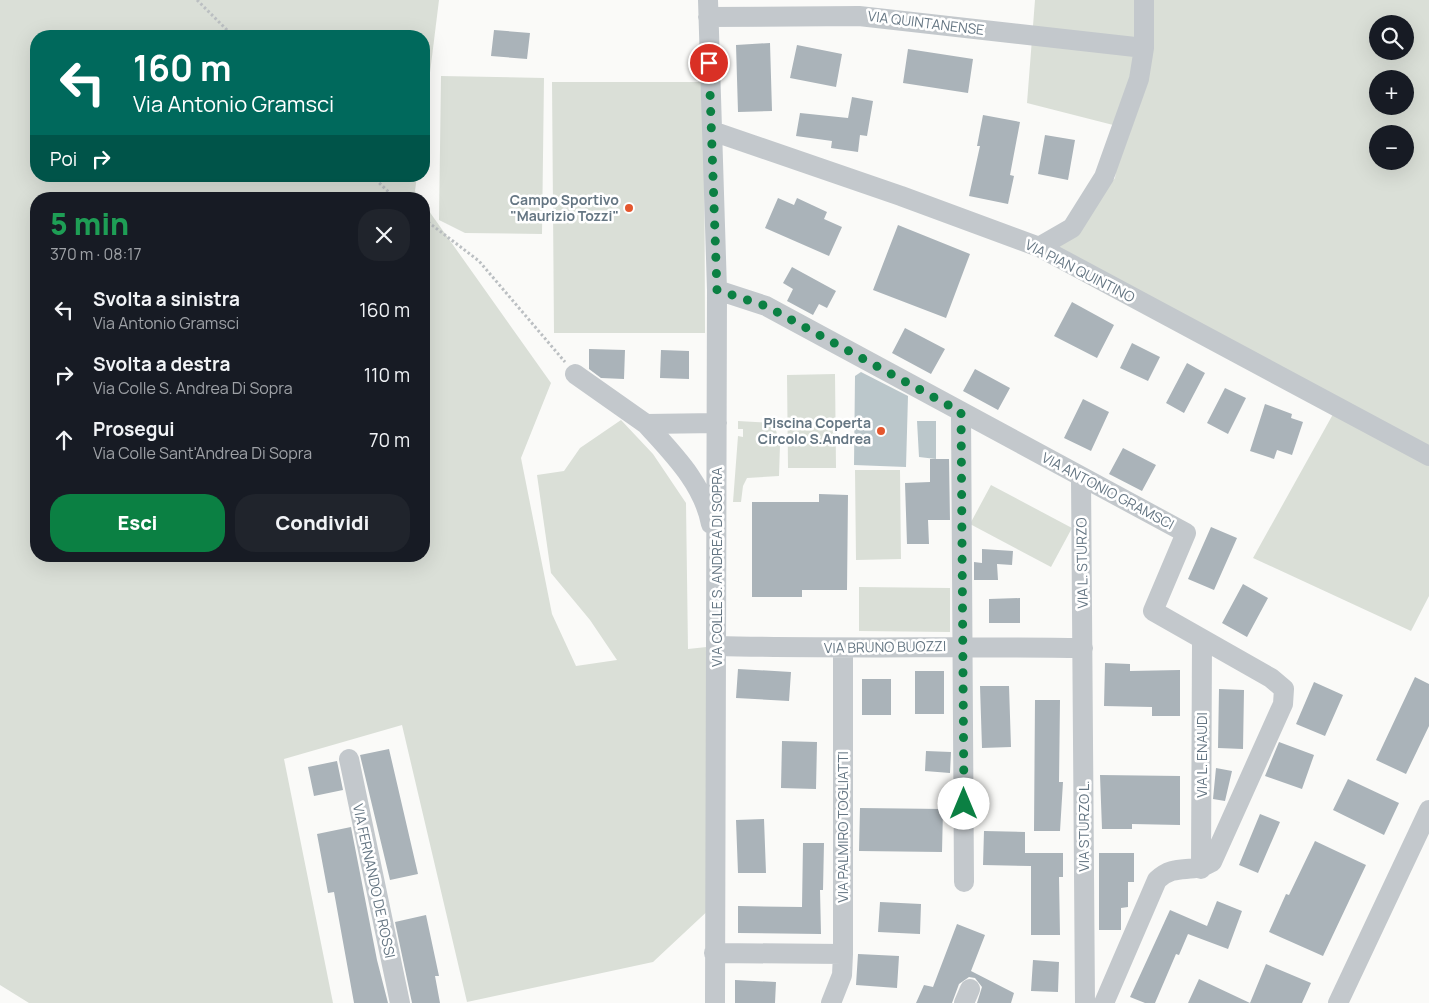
<!DOCTYPE html>
<html lang="it">
<head>
<meta charset="utf-8">
<style>
  :root { --surface:#171b24; --page:#20242c; --text:#f1f3f6; --muted:#9ea1a6; --accent:#0b8043 }
  body { margin:0; font-family:Manrope,sans-serif; background:var(--page); color:var(--text); height:100vh; display:flex; flex-direction:column; font-size:19px; white-space:nowrap }
  * { box-sizing:border-box; margin:0 }
  p { font-size:16px; color:var(--muted) }
  .icon { flex:none; width:28px; height:28px; fill:none; stroke:currentColor; stroke-width:2; stroke-linecap:round; stroke-linejoin:round }
  .map { position:relative; flex:1; overflow:hidden }
  .panel { position:absolute; left:30px; top:192px; width:400px; height:370px; display:flex; flex-direction:column; background:var(--surface); border-radius:20px; box-shadow:0 5px 20px #0002 }
  .panel>* { flex:none }
  .guide { position:absolute; left:30px; top:30px; width:400px; height:152px; border-radius:20px; box-shadow:0 5px 20px #0002; background:#00695c; color:#fff; overflow:hidden }
  .controls { position:absolute; left:1369px; top:15px; display:grid; gap:10px }
  .controls a { display:grid; place-items:center; width:45px; height:45px; border-radius:50%; background:var(--surface); box-shadow:0 5px 20px #0002; font-size:25px }
  .pin { position:absolute; display:grid; place-items:center; width:42px; height:42px; color:#fff; margin:-21px; border:2px solid #fff; border-radius:50%; box-shadow:0 1px 5px #0007 }
  .me { position:absolute; width:55px; margin:-28px; rotate:0deg; stroke-linejoin:round; filter:drop-shadow(0 0 4px #0008) }
  .turn { display:flex; align-items:center; gap:18px; height:105px; padding:0 20px; font-size:22px }
  .turn .icon { width:65px; height:65px; stroke-width:2.5 }
  .turn b { display:block; font-size:35px; line-height:42px }
  .then { display:flex; align-items:center; height:48px; padding:0 20px; background:#0003; gap:10px; font-size:19px }
  .round { display:grid; place-items:center; flex:none; width:52px; height:52px; border-radius:20px; background:var(--page) }
  .summary { display:flex; align-items:center; justify-content:space-between; height:85px; padding:0 20px }
  h1 { font-size:30px; font-weight:800; line-height:38px; color:#1e9e55 }
  .cta { display:flex; gap:10px; margin-top:auto; padding:10px 20px }
  .cta a { flex:1; height:58px; border-radius:20px; background:var(--accent); color:#fff; font-size:20px; font-weight:800; line-height:58px; text-align:center }
  .cta a+a { background:var(--page); color:var(--text) }
  ul { padding:0; list-style:none }
  li { display:flex; align-items:center; gap:15px; height:65px; padding:0 20px }
  li div { flex:1 }
  li b { display:block; font-size:19px }
  li em { font-style:normal }
  .map>svg:first-child { display:block }
  .green { fill:#dadfd7; fill-rule:evenodd }
  .water { fill:#bbc7cb }
  .building { fill:#aab3b9 }
  .lines { fill:none; stroke-linecap:round; stroke-linejoin:round }
  .path { stroke:#bbbfc2; stroke-width:3; stroke-dasharray:2.5 2.5; stroke-linecap:butt }
  .minor { stroke:#c3c8cc; stroke-width:20 }
  .route { stroke:#0b8043; stroke-width:9; stroke-dasharray:0 16.2 }
  .poi-dot { fill:#e4572e; stroke:#fff; stroke-width:2 }
  .labels { text-anchor:middle; stroke-width:5; stroke-linejoin:round; paint-order:stroke }
  .street-label { font-size:14px; fill:#657683; stroke:#fff }
  .poi-label { font-size:14px; font-weight:bold; fill:#657683; stroke:#fff; text-anchor:end }
</style>
</head>
<body>
<div class="map">
<svg width="1429" height="1003" viewBox="0 0 1429 1003">
  <rect width="100%" height="100%" fill="#fafaf8"/>
  <path class="green" d="M 0,0 L 439,0 L 424,121 L 424,36 L 36,36 L 36,176 L 417,176 L 415,191 L 420,199 L 36,199 L 36,556 L 424,556 L 424,204 L 551,383 L 521,458 L 552,614 L 576,666 L 617,660 L 590,620 L 551,573 L 537,475 L 564,471 L 580,448 L 621,420 L 653,454 L 686,503 L 688,649 L 716,646 L 714,905 L 653,962 L 467,1002 L 402,725 L 284,759 L 333,1003 L 29,1003 L 0,985 Z
    M 1035,0 L 1429,0 L 1429,596 L 1411,631 L 1253,558 L 1337,407 L 1039,247 L 1087,208 L 1115,178 L 1121,127 L 1027,103 ZM 1378,24 L 1405,24 L 1405,51 L 1378,51 ZM 1378,79 L 1405,79 L 1405,106 L 1378,106 ZM 1378,134 L 1405,134 L 1405,161 L 1378,161 Z
    M 441,76 L 544,78 L 542,234 L 465,233 L 439,220 Z
    M 552,82 L 704,82 L 705,333 L 554,333 Z
    M 835,374 L 836,468 L 788,468 L 787,375 Z
    M 738,421 L 774,423 L 780,445 L 779,476 L 747,478 L 743,486 L 741,502 L 733,502 L 738,436 L 743,437 L 743,429 L 738,429 Z
    M 855,470 L 900,470 L 901,559 L 856,560 Z
    M 991,485 L 1072,528 L 1051,567 L 970,524 Z
    M 859,587 L 950,588 L 950,632 L 859,631 Z"/>
  <path class="water" d="M 861,372 L 908,396 L 906,467 L 854,465 L 855,376 Z
    M 917,421 L 936,421 L 936,459 L 919,457 Z"/>
  <path class="building" d="M 494,30 L 530,33 L 527,59 L 491,56 Z
    M 770,43 L 772,111 L 738,112 L 736,45 Z
    M 797,45 L 842,54 L 836,87 L 790,78 Z
    M 908,49 L 973,59 L 968,93 L 903,83 Z
    M 852,97 L 873,101 L 867,136 L 860,135 L 858,152 L 831,148 L 832,141 L 796,136 L 800,113 L 848,118 Z
    M 983,115 L 1020,122 L 1010,175 L 1014,176 L 1008,204 L 969,196 L 980,146 L 977,146 Z
    M 1045,135 L 1075,140 L 1068,180 L 1038,174 Z
    M 778,198 L 794,205 L 797,198 L 827,212 L 824,219 L 842,227 L 829,256 L 765,228 Z
    M 898,225 L 970,254 L 946,318 L 873,290 Z
    M 792,267 L 836,291 L 827,308 L 819,304 L 813,315 L 787,301 L 793,289 L 783,283 Z
    M 1072,302 L 1114,325 L 1097,358 L 1054,336 Z
    M 905,328 L 945,349 L 931,374 L 892,353 Z
    M 1132,343 L 1160,357 L 1148,381 L 1120,368 Z
    M 589,349 L 625,350 L 624,379 L 601,378 L 589,369 Z
    M 661,350 L 689,351 L 689,379 L 660,378 Z
    M 1187,363 L 1205,373 L 1184,413 L 1166,403 Z
    M 975,369 L 1010,388 L 998,410 L 963,391 Z
    M 1225,388 L 1246,398 L 1228,434 L 1207,423 Z
    M 1083,399 L 1109,412 L 1091,451 L 1064,438 Z
    M 1265,404 L 1292,414 L 1291,418 L 1303,422 L 1292,455 L 1277,450 L 1274,459 L 1250,451 Z
    M 1123,448 L 1156,465 L 1142,491 L 1109,474 Z
    M 930,459 L 949,459 L 950,520 L 928,520 L 929,544 L 907,544 L 905,483 L 930,482 Z
    M 819,494 L 848,495 L 847,590 L 802,590 L 802,597 L 752,597 L 752,502 L 819,502 Z
    M 1211,527 L 1237,538 L 1214,590 L 1188,579 Z
    M 982,549 L 1013,551 L 1012,565 L 997,564 L 998,580 L 974,580 L 974,562 L 982,563 Z
    M 1243,584 L 1268,598 L 1247,637 L 1222,623 Z
    M 1020,598 L 1020,623 L 989,623 L 989,599 Z
    M 1105,663 L 1130,664 L 1130,671 L 1180,670 L 1180,716 L 1152,716 L 1152,707 L 1104,706 Z
    M 738,669 L 791,672 L 789,701 L 736,698 Z
    M 915,671 L 944,671 L 944,714 L 915,714 Z
    M 1415,677 L 1429,684 L 1429,726 L 1406,774 L 1376,760 Z
    M 862,679 L 891,679 L 891,715 L 862,715 Z
    M 1314,682 L 1343,695 L 1325,736 L 1296,724 Z
    M 980,686 L 1009,686 L 1011,747 L 982,748 Z
    M 1219,689 L 1244,690 L 1243,749 L 1218,748 Z
    M 1035,700 L 1060,700 L 1059,782 L 1063,782 L 1060,831 L 1034,831 Z
    M 782,741 L 817,742 L 816,789 L 781,788 Z
    M 1279,742 L 1314,755 L 1302,789 L 1265,776 Z
    M 389,749 L 418,874 L 390,880 L 360,755 Z
    M 926,751 L 951,752 L 950,773 L 925,771 Z
    M 337,761 L 343,790 L 314,796 L 308,767 Z
    M 1216,768 L 1232,771 L 1225,801 L 1213,799 Z
    M 1100,775 L 1180,776 L 1180,825 L 1132,824 L 1132,829 L 1102,829 Z
    M 1348,779 L 1399,803 L 1384,835 L 1333,810 Z
    M 860,808 L 943,809 L 942,852 L 859,851 Z
    M 1260,814 L 1280,822 L 1258,873 L 1239,865 Z
    M 764,819 L 766,873 L 738,873 L 736,820 Z
    M 351,827 L 377,960 L 388,1003 L 354,1003 L 334,892 L 328,893 L 317,834 Z
    M 984,831 L 1025,832 L 1025,853 L 1063,853 L 1063,877 L 1059,877 L 1060,935 L 1031,935 L 1031,866 L 983,865 Z
    M 1315,841 L 1366,865 L 1323,956 L 1269,932 L 1286,894 L 1289,895 Z
    M 803,843 L 824,843 L 823,890 L 820,890 L 821,934 L 738,933 L 738,906 L 802,907 Z
    M 1099,853 L 1134,853 L 1134,882 L 1128,882 L 1128,907 L 1121,908 L 1121,930 L 1099,930 Z
    M 1217,901 L 1242,911 L 1228,949 L 1188,934 L 1179,955 L 1176,954 L 1155,1003 L 1145,1003 L 1130,997 L 1170,910 L 1207,926 Z
    M 880,902 L 921,904 L 920,934 L 878,932 Z
    M 426,915 L 439,976 L 435,976 L 440,1003 L 412,1003 L 395,922 Z
    M 957,924 L 985,935 L 971,971 L 1014,993 L 1011,1003 L 977,1003 L 982,987 L 975,978 L 969,977 L 959,984 L 952,1003 L 916,1003 L 924,985 L 933,987 Z
    M 858,954 L 899,956 L 897,988 L 856,985 Z
    M 1033,960 L 1059,962 L 1058,992 L 1031,991 Z
    M 1266,964 L 1311,983 L 1302,1003 L 1188,1003 L 1199,979 L 1250,1003 Z
    M 735,980 L 776,982 L 775,1003 L 735,1003 Z"/>
  <g class="lines">
    <path class="path" d="M 197,0 L 233,36
      M 372,176 L 396,199
      M 424,219 L 479,261 L 565,362"/>
    <path class="minor" d="M 708,0 L 717,290 L 715,1003
      M 708,17 L 859,16 L 1144,48
      M 712,131 L 901,196 L 1039,247 L 1429,456
      M 1039,247 L 1072,228 L 1104,177 L 1139,79 L 1144,48 L 1144,0
      M 717,290 L 766,306 L 1186,533 L 1153,611 L 1271,678 L 1284,689 L 1283,704 L 1212,862 C 1191,875 1176,862 1157,880 L 1104,1003
      M 575,374 L 646,424 L 717,423
      M 961,412 L 964,882
      M 646,424 C 673,454 703,483 711,524
      M 1081,478 L 1085,1003
      M 716,646 C 839,649 961,646 1083,648
      M 349,759 L 400,1003
      M 1201,869 L 1202,640
      M 714,953 L 843,954
      M 831,1003 L 842,975 L 843,954 L 843,649
      M 964,1003 L 970,989
      M 1338,1003 L 1429,810"/>
  </g>
  <g class="lines">
    <path class="route" d="M 709,63 L 717,290 L 766,306 L 961,412 L 964,804"/>
  </g>
  <g class="poi-dot">
    <circle cx="629" cy="208" r="5"/>
    <circle cx="881" cy="431" r="5"/>
  </g>
  <g class="labels">
    <g class="street-label">
      <text transform="translate(926 23) rotate(7)" y="5">VIA QUINTANENSE</text>
      <text transform="translate(1080 271) rotate(27)" y="5">VIA PIAN QUINTINO</text>
      <text transform="translate(1108 491) rotate(28)" y="5">VIA ANTONIO GRAMSCI</text>
      <text transform="translate(1082 563) rotate(-91)" y="5">VIA L. STURZO</text>
      <text transform="translate(717 567) rotate(-90)" y="5">VIA COLLE S. ANDREA DI SOPRA</text>
      <text transform="translate(885 647) rotate(-1)" y="5">VIA BRUNO BUOZZI</text>
      <text transform="translate(1202 755) rotate(-90)" y="5">VIA L. ENAUDI</text>
      <text transform="translate(1084 826) rotate(-90)" y="5">VIA STURZO L.</text>
      <text transform="translate(843 827) rotate(-90)" y="5">VIA PALMIRO TOGLIATTI</text>
      <text transform="translate(374 881) rotate(78)" y="5">VIA FERNANDO DE ROSSI</text>
    </g>
    <g class="poi-label">
      <text x="619" y="205">Campo Sportivo<tspan x="619" dy="16">"Maurizio Tozzi"</tspan></text>
      <text x="871" y="428">Piscina Coperta<tspan x="871" dy="16">Circolo S.Andrea</tspan></text>
    </g>
  </g>
</svg>
<div class="controls">
<a><svg class="icon" aria-label="search" viewBox="0 0 24 24"><circle cx="10" cy="10" r="6"/><path d="M15 15l6 6"/></svg></a>
<a>+</a>
<a>−</a>
</div>
<div class="pin" style="left:709px;top:63px;background:#d93025"><svg class="icon" aria-label="arrive" viewBox="0 0 24 24"><path d="M6 21V4h12l-3 4 3 4H6"/></svg></div>
<svg class="me" style="left:964px;top:804px" viewBox="-20 -20 40 40"><circle r="19" fill="#fff"/><path d="M0-13L10 11 0 6-10 11z" fill="#0b8043"/></svg>
<div class="guide">
<div class="turn"><svg class="icon" aria-label="left" viewBox="0 0 24 24"><path d="M17 20v-9H6M10 6l-5 5 5 5"/></svg><div><b>160 m</b>Via Antonio Gramsci</div></div>
<div class="then">Poi<svg class="icon" aria-label="right" viewBox="0 0 24 24"><path d="M7 20v-9h11M14 6l5 5-5 5"/></svg></div>
</div>
<section class="panel">
<div class="summary"><div><h1>5 min</h1><p>370 m · 08:17</p></div><a class="round"><svg class="icon" aria-label="close" viewBox="0 0 24 24"><path d="M6 6l12 12M18 6L6 18"/></svg></a></div>
<ul>
<li><svg class="icon" aria-label="left" viewBox="0 0 24 24"><path d="M17 20v-9H6M10 6l-5 5 5 5"/></svg><div><b>Svolta a sinistra</b><p>Via Antonio Gramsci</p></div><em>160 m</em></li>
<li><svg class="icon" aria-label="right" viewBox="0 0 24 24"><path d="M7 20v-9h11M14 6l5 5-5 5"/></svg><div><b>Svolta a destra</b><p>Via Colle S. Andrea Di Sopra</p></div><em>110 m</em></li>
<li><svg class="icon" aria-label="ahead" viewBox="0 0 24 24"><path d="M12 20V5M6 11l6-6 6 6"/></svg><div><b>Prosegui</b><p>Via Colle Sant'Andrea Di Sopra</p></div><em>70 m</em></li>
</ul>
<div class="cta"><a>Esci</a><a>Condividi</a></div>
</section>
</div>
</body>
</html>
